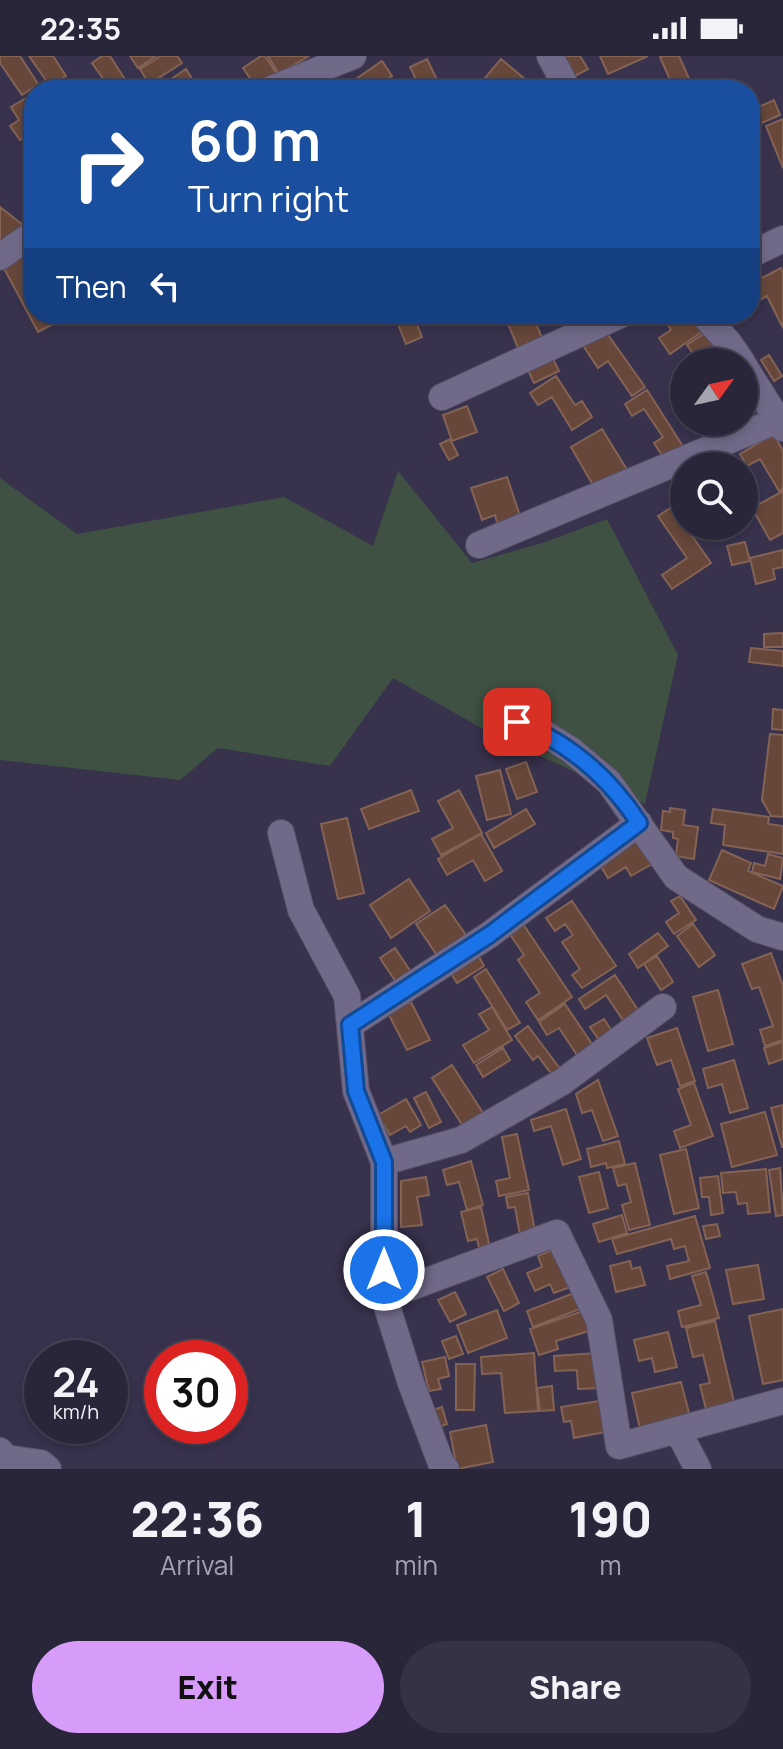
<!DOCTYPE html>
<html lang="en">
<head>
<meta charset="utf-8">
<style>
  :root { --surface:#2a263a; --page:#363245; --text:#f1f3f6; --muted:#a5a5af; --line:#464354; --accent:#d79bf9 }
  body { margin:0; font-family:Manrope,sans-serif; background:var(--page); color:var(--text); height:100vh; display:flex; flex-direction:column; font-size:30px; white-space:nowrap }
  * { box-sizing:border-box; margin:0 }
  p { font-size:26px; color:var(--muted) }
  .icon { flex:none; width:44px; height:44px; fill:none; stroke:currentColor; stroke-width:2; stroke-linecap:round; stroke-linejoin:round }
  .map { position:relative; height:1413px; overflow:hidden }
  .drawer { display:flex; flex-direction:column; background:var(--surface); flex:1 }
  .drawer>* { flex:none }
  .banner { position:absolute; left:24px; top:24px; width:736px; height:244px; border-radius:32px; box-shadow:0 4px 12px #0003,0 0 0 2px var(--line); background:#1a4fa0; color:#fff; overflow:hidden }
  .needle { width:52px; rotate:57deg }
  .controls { position:absolute; left:670px; top:292px; display:grid; gap:16px }
  .controls a { display:grid; place-items:center; width:88px; height:88px; border-radius:50%; background:var(--surface); box-shadow:0 4px 12px #0003,0 0 0 2px var(--line); font-size:40px }
  .speed { position:absolute; left:24px; top:1284px; display:flex; gap:16px; font-size:40px; font-weight:700; text-align:center }
  .speed>* { display:grid; place-content:center; width:104px; height:104px; border-radius:50%; background:var(--surface); box-shadow:0 4px 12px #0003,0 0 0 2px var(--line); line-height:1 }
  .speed small { font-size:20px; font-weight:400 }
  .speed .limit { border:12px solid #d22; background:#fff; color:#111 }
  .pin { position:absolute; display:grid; place-items:center; width:68px; height:68px; color:#fff; margin:-34px; border-radius:16px; box-shadow:0 4px 12px #0006 }
  .me { position:absolute; width:88px; margin:-44px; rotate:0deg; stroke-linejoin:round; filter:drop-shadow(0 0 6px #0008) }
  .turn { display:flex; align-items:center; gap:28px; height:168px; padding:0 32px; font-size:36px }
  .turn .icon { width:104px; height:104px; stroke-width:2.5 }
  .turn b { display:block; font-size:56px; line-height:68px }
  .then { display:flex; align-items:center; height:76px; padding:0 32px; background:#0003; gap:16px; font-size:30px }
  .eta { display:flex; justify-content:space-evenly; align-items:center; height:136px; text-align:center }
  .eta b { font-size:48px; font-weight:800; line-height:56px }
  .primary-button { display:flex; gap:16px; margin-top:auto; padding:16px 32px }
  .primary-button a { flex:1; height:92px; border-radius:48px; background:var(--accent); color:#111; font-size:32px; font-weight:800; line-height:92px; text-align:center }
  .primary-button a+a { background:var(--page); color:var(--text) }
  .status { display:flex; justify-content:space-between; align-items:center; height:56px; padding:0 40px; background:var(--surface); direction:ltr }
  .status svg { height:22px; fill:currentColor }
  .map>svg:first-child { display:block }
  .green { fill:#3e5143 }
  .building { fill:#66473a; stroke:#846355; stroke-width:2 }
  .lines { fill:none; stroke-linecap:round; stroke-linejoin:round }
  .minor-casing { stroke:#554f66; stroke-width:28 }
  .minor { stroke:#706988; stroke-width:26 }
  .route-casing { stroke:#114b97; stroke-width:20 }
  .route { stroke:#1a73e8; stroke-width:14 }
</style>
</head>
<body>
<div class="status"><b>22:35</b><svg viewBox="0 0 49 12"><path d="M0 12V9h3v3zM5 12V6h3v6zM10 12V3h3v9zM15 12V0h3v12zM26 1h20v11H26zM47 4h2v5h-2z"/></svg></div>
<div class="map">
<svg width="783" height="1413" viewBox="0 0 783 1413">
  <rect width="100%" height="100%" fill="#38324d"/>
  <path class="green" d="M 398,415 L 472,507 L 545,486 L 607,463 L 678,599 L 645,748 L 492,678 L 393,622 L 330,710 L 218,692 L 180,724 L 0,704 L 0,422 L 77,478 L 284,441 L 373,490 Z"/>
  <path class="building" d="M 0,0 L 20,0 L 38,28 L 22,39 L 0,7 Z
    M 29,0 L 53,0 L 66,20 L 50,30 Z
    M 102,0 L 110,0 L 126,25 L 111,34 L 92,7 Z
    M 130,0 L 156,0 L 138,12 Z
    M 161,0 L 177,0 L 182,7 L 149,28 L 140,13 Z
    M 261,0 L 265,0 L 277,18 L 256,31 L 243,12 Z
    M 268,0 L 309,0 L 279,18 Z
    M 563,0 L 580,0 L 588,13 L 575,20 Z
    M 600,0 L 648,0 L 608,18 Z
    M 663,0 L 679,0 L 694,34 L 660,34 L 659,32 L 671,26 L 660,1 Z
    M 427,3 L 438,26 L 421,34 L 410,11 Z
    M 501,3 L 538,34 L 475,34 Z
    M 382,5 L 392,20 L 371,34 L 340,34 Z
    M 186,13 L 199,34 L 177,34 L 170,24 Z
    M 719,25 L 723,34 L 700,34 Z
    M 26,42 L 34,54 L 34,75 L 20,84 L 10,70 L 19,64 L 11,51 Z
    M 774,44 L 780,59 L 750,72 L 750,55 Z
    M 783,63 L 783,112 L 766,70 Z
    M 0,151 L 28,173 L 0,192 Z
    M 34,190 L 34,207 L 26,212 L 34,227 L 34,258 L 63,258 L 65,262 L 38,276 L 0,205 Z
    M 781,212 L 783,217 L 783,272 L 767,240 L 753,248 L 750,242 L 750,228 Z
    M 394,258 L 422,258 L 423,261 L 415,264 L 422,281 L 406,288 Z
    M 504,258 L 532,258 L 542,282 L 518,292 Z
    M 674,258 L 692,258 L 703,275 L 670,298 L 659,282 L 671,274 L 665,264 Z
    M 606,276 L 645,331 L 632,340 L 608,305 L 598,312 L 582,288 Z
    M 705,277 L 724,306 L 699,306 L 687,289 Z
    M 551,299 L 559,315 L 534,327 L 526,310 Z
    M 769,299 L 782,320 L 774,325 L 761,304 Z
    M 556,320 L 575,349 L 582,345 L 592,361 L 572,374 L 552,341 L 538,349 L 530,337 Z
    M 744,333 L 758,354 L 744,363 Z
    M 647,334 L 684,392 L 665,404 L 654,387 L 663,381 L 644,353 L 632,360 L 625,348 Z
    M 467,350 L 477,376 L 452,385 L 443,359 Z
    M 693,366 L 740,366 L 717,381 L 710,370 L 700,376 Z
    M 602,373 L 629,417 L 597,436 L 571,391 Z
    M 774,378 L 783,395 L 783,433 L 779,435 L 760,403 L 747,410 L 740,398 Z
    M 450,383 L 458,399 L 449,404 L 440,388 Z
    M 507,421 L 521,463 L 498,470 L 495,459 L 482,464 L 471,432 Z
    M 783,435 L 783,477 L 770,484 L 752,452 Z
    M 672,451 L 711,507 L 672,533 L 662,519 L 687,502 L 658,460 Z
    M 745,486 L 750,505 L 732,509 L 727,490 Z
    M 783,494 L 783,511 L 773,513 L 775,523 L 756,528 L 750,502 Z
    M 783,577 L 783,591 L 764,591 L 764,578 Z
    M 751,592 L 783,595 L 783,610 L 749,606 Z
    M 773,653 L 783,654 L 783,674 L 772,673 Z
    M 770,678 L 783,679 L 783,761 L 771,760 L 762,744 Z
    M 526,706 L 537,736 L 517,743 L 506,713 Z
    M 500,714 L 511,758 L 487,764 L 476,720 Z
    M 411,734 L 419,755 L 369,773 L 361,753 Z
    M 459,734 L 482,777 L 441,799 L 432,783 L 453,772 L 438,745 Z
    M 670,752 L 685,754 L 683,769 L 698,771 L 694,803 L 676,800 L 678,783 L 673,782 L 673,776 L 661,774 L 663,755 L 670,756 Z
    M 526,753 L 535,768 L 494,792 L 486,777 Z
    M 713,753 L 769,761 L 768,768 L 783,770 L 783,798 L 723,789 L 725,769 L 711,767 Z
    M 347,762 L 364,837 L 338,843 L 321,768 Z
    M 481,778 L 502,815 L 485,825 L 473,804 L 447,819 L 438,803 Z
    M 637,784 L 652,808 L 631,820 L 626,811 L 608,822 L 599,807 Z
    M 722,794 L 751,807 L 748,815 L 783,830 L 774,853 L 709,824 Z
    M 768,798 L 783,802 L 780,823 L 752,816 L 754,807 L 765,810 Z
    M 409,823 L 430,855 L 391,882 L 370,849 Z
    M 680,840 L 696,864 L 674,878 L 666,866 L 679,857 L 671,845 Z
    M 572,845 L 616,910 L 582,932 L 572,919 L 580,913 L 562,886 L 573,879 L 565,868 L 555,875 L 546,862 Z
    M 445,849 L 466,879 L 436,898 L 416,868 Z
    M 521,865 L 572,941 L 538,964 L 526,946 L 540,937 L 518,904 L 524,899 L 507,874 Z
    M 693,868 L 715,899 L 699,911 L 677,880 Z
    M 658,877 L 668,890 L 638,912 L 629,898 Z
    M 395,892 L 413,919 L 398,929 L 380,902 Z
    M 477,897 L 484,910 L 457,927 L 449,914 Z
    M 771,897 L 783,930 L 783,984 L 765,990 L 760,974 L 773,970 L 759,931 L 752,933 L 742,908 Z
    M 657,900 L 673,926 L 661,934 L 644,908 Z
    M 486,913 L 520,967 L 507,974 L 474,921 Z
    M 615,919 L 642,960 L 627,970 L 606,939 L 585,953 L 579,943 Z
    M 718,934 L 733,988 L 708,995 L 693,941 Z
    M 411,946 L 430,984 L 407,994 L 388,957 Z
    M 565,948 L 594,991 L 579,1002 L 559,972 L 547,979 L 539,966 Z
    M 492,951 L 512,984 L 474,1007 L 463,989 L 489,974 L 479,958 Z
    M 604,963 L 612,975 L 599,984 L 590,971 Z
    M 528,970 L 561,1014 L 553,1020 L 538,1000 L 533,1004 L 515,980 Z
    M 677,972 L 695,1025 L 680,1030 L 671,1004 L 657,1009 L 647,982 Z
    M 783,986 L 783,1003 L 769,1008 L 764,992 Z
    M 503,992 L 510,1004 L 483,1021 L 476,1009 Z
    M 734,1004 L 748,1052 L 730,1057 L 722,1028 L 708,1032 L 703,1013 Z
    M 452,1009 L 483,1057 L 463,1070 L 432,1022 Z
    M 598,1024 L 618,1080 L 603,1085 L 592,1054 L 582,1057 L 576,1038 Z
    M 694,1027 L 713,1080 L 680,1092 L 674,1075 L 691,1069 L 678,1033 Z
    M 426,1036 L 441,1066 L 429,1072 L 414,1042 Z
    M 406,1043 L 421,1069 L 410,1076 L 406,1070 L 390,1079 L 378,1059 Z
    M 783,1049 L 783,1091 L 782,1091 L 771,1052 Z
    M 566,1053 L 581,1103 L 563,1109 L 551,1070 L 534,1075 L 531,1064 Z
    M 765,1056 L 777,1099 L 732,1111 L 721,1068 Z
    M 517,1078 L 529,1134 L 499,1140 L 496,1125 L 510,1122 L 502,1081 Z
    M 619,1085 L 625,1108 L 607,1112 L 606,1107 L 591,1111 L 587,1093 Z
    M 686,1093 L 699,1152 L 674,1158 L 660,1099 Z
    M 471,1105 L 483,1149 L 467,1154 L 459,1126 L 447,1129 L 443,1114 Z
    M 635,1107 L 650,1169 L 629,1174 L 622,1149 L 631,1146 L 626,1128 L 618,1130 L 613,1112 Z
    M 780,1112 L 783,1159 L 776,1160 L 769,1114 Z
    M 766,1113 L 770,1156 L 748,1158 L 747,1147 L 738,1148 L 736,1136 L 723,1137 L 721,1117 Z
    M 599,1116 L 608,1152 L 589,1157 L 579,1121 Z
    M 718,1120 L 723,1157 L 711,1159 L 709,1141 L 702,1141 L 700,1122 Z
    M 426,1121 L 429,1139 L 417,1141 L 422,1169 L 401,1171 L 401,1125 Z
    M 528,1137 L 535,1176 L 520,1179 L 515,1151 L 508,1152 L 506,1141 Z
    M 481,1151 L 491,1197 L 481,1200 L 477,1183 L 468,1185 L 461,1156 Z
    M 622,1159 L 627,1177 L 599,1186 L 593,1168 Z
    M 695,1160 L 710,1212 L 670,1223 L 667,1210 L 689,1205 L 685,1190 L 674,1193 L 671,1183 L 617,1198 L 612,1183 Z
    M 717,1168 L 720,1180 L 706,1183 L 703,1170 Z
    M 556,1192 L 573,1230 L 554,1237 L 550,1228 L 535,1235 L 527,1217 L 542,1211 L 538,1200 Z
    M 630,1205 L 632,1213 L 640,1211 L 645,1229 L 616,1236 L 610,1210 Z
    M 758,1209 L 764,1243 L 733,1248 L 726,1214 Z
    M 503,1213 L 519,1247 L 504,1255 L 487,1221 Z
    M 706,1216 L 719,1262 L 682,1271 L 678,1255 L 701,1249 L 692,1220 Z
    M 455,1236 L 466,1258 L 450,1266 L 438,1244 Z
    M 574,1237 L 580,1253 L 533,1271 L 527,1255 Z
    M 783,1253 L 783,1324 L 763,1328 L 749,1260 Z
    M 497,1254 L 507,1282 L 468,1297 L 457,1269 Z
    M 586,1254 L 592,1274 L 556,1285 L 558,1293 L 539,1299 L 530,1273 Z
    M 715,1265 L 734,1346 L 706,1353 L 700,1329 L 710,1327 L 703,1299 L 693,1301 L 686,1272 Z
    M 668,1276 L 677,1311 L 655,1316 L 652,1302 L 639,1305 L 634,1284 Z
    M 456,1280 L 463,1298 L 449,1303 L 442,1285 Z
    M 534,1297 L 538,1355 L 505,1357 L 501,1317 L 482,1318 L 481,1301 Z
    M 597,1297 L 600,1332 L 578,1333 L 577,1314 L 555,1315 L 554,1300 Z
    M 445,1301 L 449,1320 L 438,1323 L 441,1333 L 429,1335 L 422,1306 Z
    M 456,1308 L 475,1308 L 474,1354 L 456,1354 Z
    M 681,1326 L 690,1361 L 640,1373 L 632,1337 Z
    M 552,1330 L 554,1354 L 540,1355 L 537,1332 Z
    M 600,1345 L 605,1376 L 574,1382 L 571,1365 L 564,1366 L 561,1351 Z
    M 442,1351 L 447,1368 L 435,1372 L 430,1355 Z
    M 486,1369 L 493,1406 L 457,1413 L 450,1376 Z"/>
  <g class="lines">
    <g class="minor-casing">
      <path id="minor" d="M 550,0 L 568,34
        M 269,34 L 353,0
        M 750,199 L 783,183
        M 0,201 L 34,177
        M 703,258 L 729,287 L 742,306
        M 744,310 L 783,372
        M 442,341 L 622,258
        M 479,489 L 778,364
        M 517,666 L 539,674 L 571,694 L 609,726 L 676,821 L 757,873 L 783,881
        M 281,777 L 301,854 L 347,940 L 356,1035 L 384,1106 L 384,1241 L 411,1327 L 441,1407 L 446,1413
        M 350,969 L 489,879 L 639,767
        M 384,1106 L 461,1084 L 562,1026 L 663,951
        M 384,1241 L 557,1177 L 599,1264 L 619,1390 L 783,1345
        M 678,1375 L 698,1413
        M 0,1395 L 6,1402 L 41,1407 L 48,1413"/>
    </g>
    <use href="#minor" class="minor"/>
  </g>
  <g class="lines">
    <g class="route-casing">
      <path id="route" d="M 384,1214 L 384,1106 L 356,1035 L 350,969 L 489,879 L 639,767 C 609,721 568,686 517,666"/>
    </g>
    <use href="#route" class="route"/>
  </g>
</svg>
<div class="controls">
<a><svg class="needle" viewBox="-14 -14 28 28"><path d="M0-13l5 13h-10z" fill="#e53935"/><path d="M0 13l5-13h-10z" fill="#a5a5af"/></svg></a>
<a><svg class="icon" aria-label="search" viewBox="0 0 24 24"><circle cx="10" cy="10" r="6"/><path d="M15 15l6 6"/></svg></a>
</div>
<div class="speed"><div>24<small>km/h</small></div><div class="limit">30</div></div>
<div class="pin" style="left:517px;top:666px;background:#d93025"><svg class="icon" aria-label="arrive" viewBox="0 0 24 24"><path d="M6 21V4h12l-3 4 3 4H6"/></svg></div>
<svg class="me" style="left:384px;top:1214px" viewBox="-20 -20 40 40"><circle r="17" fill="#1a73e8" stroke="#fff" stroke-width="3"/><path d="M0-11L8 9 0 5-8 9z" fill="#fff"/></svg>
<div class="banner">
<div class="turn"><svg class="icon" aria-label="right" viewBox="0 0 24 24"><path d="M7 20v-9h11M14 6l5 5-5 5"/></svg><div><b>60 m</b>Turn right</div></div>
<div class="then">Then<svg class="icon" aria-label="left" viewBox="0 0 24 24"><path d="M17 20v-9H6M10 6l-5 5 5 5"/></svg></div>
</div>
</div>
<section class="drawer">
<div class="eta">
<div><b>22:36</b><p>Arrival</p></div>
<div><b>1</b><p>min</p></div>
<div><b>190</b><p>m</p></div>
</div>
<div class="primary-button"><a>Exit</a><a>Share</a></div>
</section>
</body>
</html>
